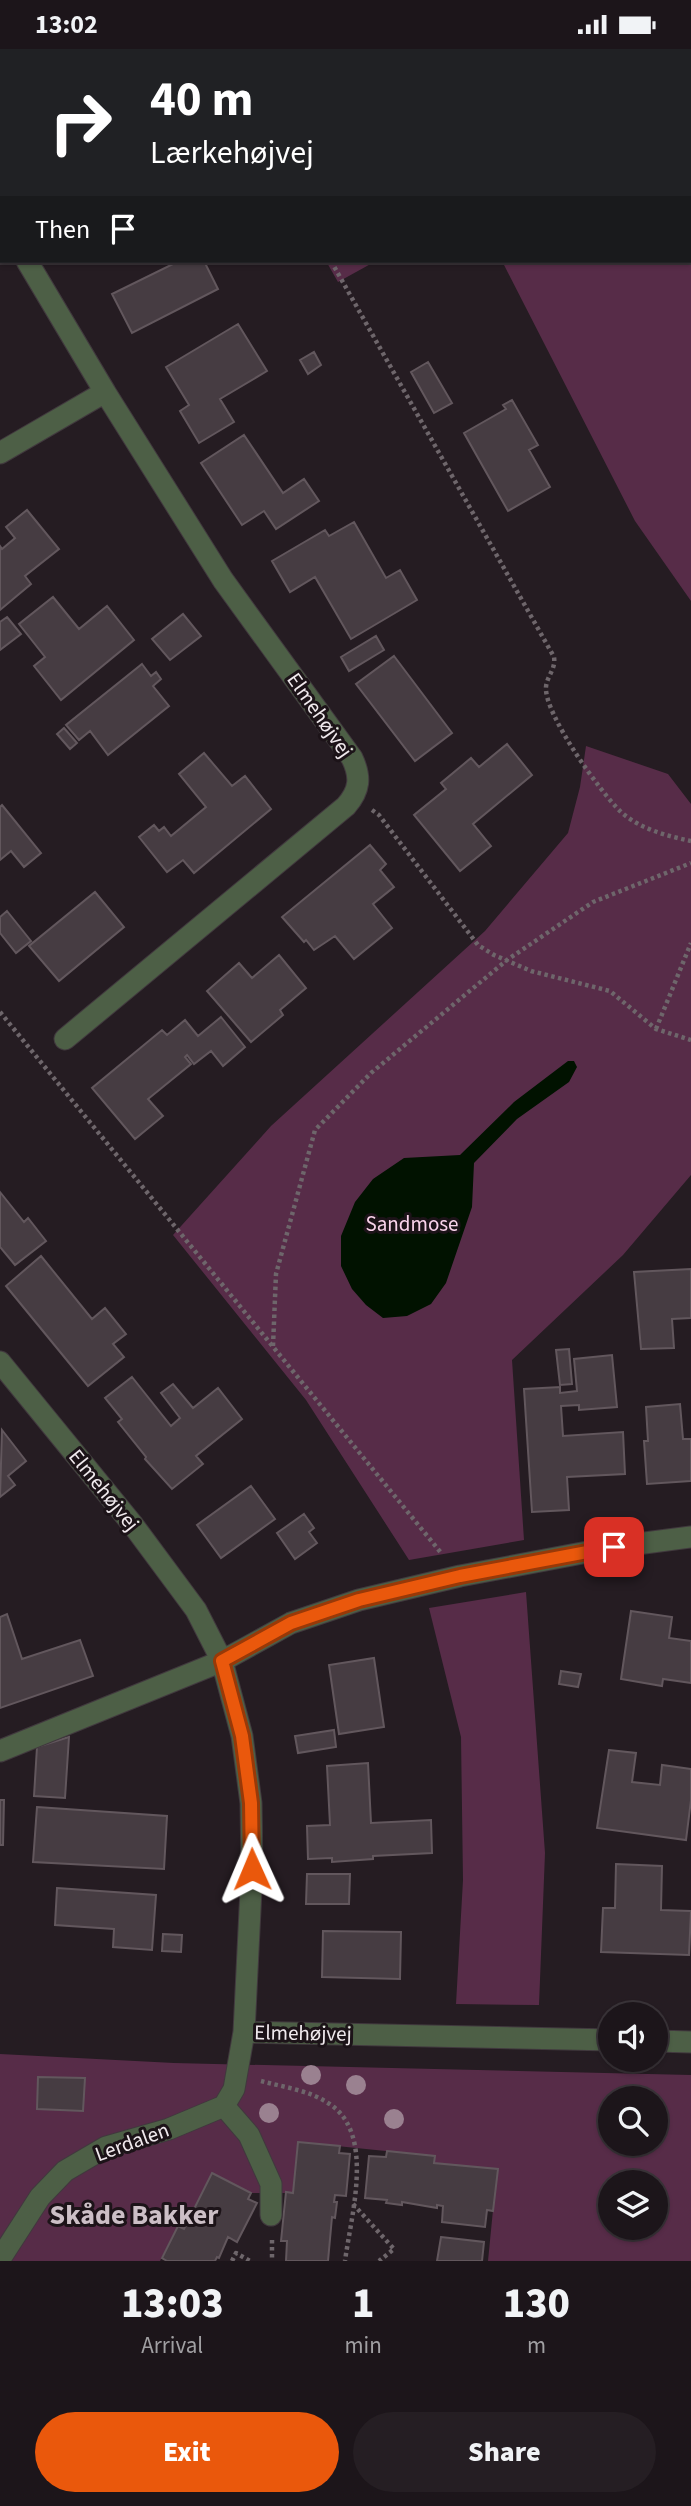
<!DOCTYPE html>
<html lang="en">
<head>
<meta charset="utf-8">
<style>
  :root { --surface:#1c151a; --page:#251e23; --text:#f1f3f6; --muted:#a09fa2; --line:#3a3439; --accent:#ea580c }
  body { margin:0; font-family:"Source Sans 3",sans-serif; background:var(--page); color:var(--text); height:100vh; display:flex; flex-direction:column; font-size:26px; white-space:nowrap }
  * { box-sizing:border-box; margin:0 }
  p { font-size:23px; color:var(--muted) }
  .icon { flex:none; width:38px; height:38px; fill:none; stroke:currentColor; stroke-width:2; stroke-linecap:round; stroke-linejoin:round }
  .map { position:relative; height:2212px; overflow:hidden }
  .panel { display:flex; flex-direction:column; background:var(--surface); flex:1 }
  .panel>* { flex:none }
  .hud { position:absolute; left:0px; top:0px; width:691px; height:214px; box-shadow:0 2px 5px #0004,0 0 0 2px var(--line); background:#202124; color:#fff; overflow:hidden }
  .buttons { position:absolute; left:598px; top:1953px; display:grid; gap:14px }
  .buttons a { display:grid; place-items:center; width:70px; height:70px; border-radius:50%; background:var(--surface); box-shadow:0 2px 5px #0004,0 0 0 2px var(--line); font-size:35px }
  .pin { position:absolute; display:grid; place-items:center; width:60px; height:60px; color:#fff; margin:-30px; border-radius:14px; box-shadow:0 4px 10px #0006 }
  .me { position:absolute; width:77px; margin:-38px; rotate:359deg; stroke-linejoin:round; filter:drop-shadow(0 0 5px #0008) }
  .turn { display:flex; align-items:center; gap:24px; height:147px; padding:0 35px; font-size:32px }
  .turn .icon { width:91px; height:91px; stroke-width:2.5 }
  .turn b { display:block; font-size:49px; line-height:60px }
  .then { display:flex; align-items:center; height:66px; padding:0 35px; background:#0003; gap:14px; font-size:26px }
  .eta { display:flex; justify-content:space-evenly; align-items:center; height:119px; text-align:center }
  .eta b { font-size:42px; font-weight:800; line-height:49px }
  .primary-button { display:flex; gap:14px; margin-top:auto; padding:14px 35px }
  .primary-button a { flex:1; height:80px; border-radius:42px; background:var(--accent); color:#fff; font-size:28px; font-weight:800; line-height:80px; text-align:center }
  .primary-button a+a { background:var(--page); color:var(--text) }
  .status { display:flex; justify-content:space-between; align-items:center; height:49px; padding:0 35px; background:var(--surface); direction:ltr }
  .status svg { height:19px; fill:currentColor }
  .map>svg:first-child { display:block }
  .green { fill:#572c48; fill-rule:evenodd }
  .water { fill:#011200 }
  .building { fill:#463c42; stroke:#62575d; stroke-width:2 }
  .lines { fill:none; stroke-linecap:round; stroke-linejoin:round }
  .minor-casing { stroke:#41393e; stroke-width:23 }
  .path { stroke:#6e666b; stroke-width:4.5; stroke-dasharray:3.5 3.5; stroke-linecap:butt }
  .minor { stroke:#4d5f46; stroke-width:21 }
  .tree { fill:#9a8190 }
  .route-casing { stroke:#983908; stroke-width:18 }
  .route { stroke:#ea580c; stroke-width:12 }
  .labels { text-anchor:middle; stroke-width:6; stroke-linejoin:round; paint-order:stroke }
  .street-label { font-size:21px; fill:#f0e9ed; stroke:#1c1318 }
  .park-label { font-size:21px; fill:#f9d3ea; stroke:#1c1318 }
  .district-label { font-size:28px; font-weight:bold; fill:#ccbfc6; stroke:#1c1318 }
</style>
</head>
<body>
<div class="status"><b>13:02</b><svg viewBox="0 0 49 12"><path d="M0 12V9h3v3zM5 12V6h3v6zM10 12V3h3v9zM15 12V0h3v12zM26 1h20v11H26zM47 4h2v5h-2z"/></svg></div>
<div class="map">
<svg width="691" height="2212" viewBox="0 0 691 2212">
  <rect width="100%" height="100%" fill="#251c22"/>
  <path class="green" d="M 205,0 L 623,0 L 623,2 L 206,2 Z
    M 690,145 L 691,148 L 691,552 L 635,472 L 502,212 L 690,212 Z
    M 326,212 L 376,212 L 338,233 Z
    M 586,697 L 668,725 L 691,755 L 691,1126 L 623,1206 L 512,1311 L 524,1491 L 409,1511 L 306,1351 L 173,1186 L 271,1077 L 485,882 L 568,784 L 580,738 Z
    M 526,1543 L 545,1804 L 539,1956 L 456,1955 L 463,1831 L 461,1688 L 429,1559 Z
    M 0,2005 L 174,2014 L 691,2026 L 691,2212 L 488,2212 L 497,2120 L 434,2114 L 434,2107 L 298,2093 L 293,2144 L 251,2144 L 212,2125 L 184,2180 L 178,2177 L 160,2212 L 0,2212 ZM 611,2049 L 656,2049 L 656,2095 L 611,2095 ZM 611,2133 L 656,2133 L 656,2179 L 611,2179 Z"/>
  <path class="water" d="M 568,1012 L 574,1012 L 577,1018 L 569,1033 L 517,1070 L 474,1114 L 472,1158 L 446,1234 L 431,1255 L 407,1267 L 383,1269 L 366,1256 L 352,1240 L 341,1217 L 341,1187 L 355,1153 L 373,1130 L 404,1109 L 460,1106 L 514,1053 Z"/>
  <path class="building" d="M 0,0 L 26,2 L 2,2 L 2,50 Z
    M 179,212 L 204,212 L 218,240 L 132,284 L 112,245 Z
    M 238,275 L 267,322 L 220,350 L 234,373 L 199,394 L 180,362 L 189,356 L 166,318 Z
    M 314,303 L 321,316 L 308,325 L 300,311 Z
    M 428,313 L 452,354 L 434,364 L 411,323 Z
    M 512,351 L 538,396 L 529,401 L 550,438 L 508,462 L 464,384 L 506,360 L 503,356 Z
    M 244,386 L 283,444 L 304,430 L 319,452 L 276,480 L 264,462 L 242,476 L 201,414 Z
    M 27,461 L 59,500 L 25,527 L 31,535 L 0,561 L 0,497 L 2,500 L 15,489 L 6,478 Z
    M 354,473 L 386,529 L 400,521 L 417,551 L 351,590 L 315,528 L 290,543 L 272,512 L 325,481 L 329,487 Z
    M 53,548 L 79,580 L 107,557 L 134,591 L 61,651 L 34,617 L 45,608 L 19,575 Z
    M 183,565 L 201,587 L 170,611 L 152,590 Z
    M 7,568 L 21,585 L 0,601 L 0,573 Z
    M 376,587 L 384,601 L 349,622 L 341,608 Z
    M 394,607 L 452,684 L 415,712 L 356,635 Z
    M 142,615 L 151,627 L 156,623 L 161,630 L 153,637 L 169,657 L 108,706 L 90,682 L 79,691 L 66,676 Z
    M 64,679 L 77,694 L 70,700 L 57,685 Z
    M 507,695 L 532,726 L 473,775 L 491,797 L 460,822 L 414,766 L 446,740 L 441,734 L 471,709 L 479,718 Z
    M 204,704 L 232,737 L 245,727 L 271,760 L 194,824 L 183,811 L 167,823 L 139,788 L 154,776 L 159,782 L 164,778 L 171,787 L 206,758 L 179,725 Z
    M 2,756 L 41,804 L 24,818 L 11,802 L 0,811 L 0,758 Z
    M 370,796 L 386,815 L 380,821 L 394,838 L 373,855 L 392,879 L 354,910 L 335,887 L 314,901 L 306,891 L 304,893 L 282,868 Z
    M 95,843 L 124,878 L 59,932 L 29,897 Z
    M 7,862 L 31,892 L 16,904 L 0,884 L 0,868 Z
    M 279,906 L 306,939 L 280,961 L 283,966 L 251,993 L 207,942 L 239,914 L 252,929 Z
    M 221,968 L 245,998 L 223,1017 L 211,1002 L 194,1015 L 187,1006 L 185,1008 L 191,1015 L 148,1050 L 163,1067 L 135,1090 L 92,1039 L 162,981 L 167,986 L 185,971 L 198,987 Z
    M 0,1143 L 24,1173 L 28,1169 L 46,1192 L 15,1216 L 0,1198 Z
    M 41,1207 L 92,1270 L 105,1259 L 126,1285 L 113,1295 L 124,1308 L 88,1337 L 6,1237 Z
    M 691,1220 L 691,1269 L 672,1270 L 674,1299 L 641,1300 L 634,1223 Z
    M 569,1300 L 572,1335 L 560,1336 L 556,1301 Z
    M 612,1306 L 617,1358 L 579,1361 L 579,1356 L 561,1357 L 563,1387 L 623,1383 L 625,1425 L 567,1428 L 569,1461 L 532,1463 L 524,1340 L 560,1338 L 560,1344 L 577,1342 L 574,1310 Z
    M 132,1328 L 171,1377 L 180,1369 L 161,1344 L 173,1335 L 193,1359 L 218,1339 L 242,1370 L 196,1407 L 203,1415 L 172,1440 L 145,1410 L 146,1408 L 118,1373 L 122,1370 L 105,1349 Z
    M 680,1355 L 683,1390 L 691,1390 L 691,1432 L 647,1435 L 644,1392 L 648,1392 L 646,1358 Z
    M 2,1381 L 26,1412 L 8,1427 L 15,1436 L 0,1448 Z
    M 251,1437 L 275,1470 L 221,1509 L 197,1476 Z
    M 304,1465 L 314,1479 L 309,1483 L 317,1494 L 295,1510 L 277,1484 Z
    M 631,1562 L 672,1568 L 669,1589 L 691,1592 L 691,1634 L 663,1630 L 662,1637 L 621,1630 Z
    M 7,1565 L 22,1610 L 80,1591 L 93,1627 L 0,1659 L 0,1568 Z
    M 374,1609 L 384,1678 L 339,1685 L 329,1616 Z
    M 561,1622 L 581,1625 L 578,1638 L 559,1635 Z
    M 334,1681 L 336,1698 L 298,1704 L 295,1687 Z
    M 69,1688 L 65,1749 L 34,1747 L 37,1698 Z
    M 609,1701 L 636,1704 L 632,1733 L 660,1736 L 662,1716 L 691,1720 L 691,1751 L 686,1791 L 597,1779 Z
    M 368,1714 L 371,1774 L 431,1771 L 432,1804 L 373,1807 L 373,1810 L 332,1813 L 332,1809 L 308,1810 L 307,1777 L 330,1776 L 327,1717 Z
    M 0,1751 L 4,1751 L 3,1796 L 0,1796 Z
    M 37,1758 L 167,1767 L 164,1820 L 33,1813 Z
    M 616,1815 L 662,1817 L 661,1861 L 691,1862 L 689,1906 L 601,1903 L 603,1859 L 615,1859 Z
    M 307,1825 L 350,1825 L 349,1855 L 306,1855 Z
    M 57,1839 L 156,1846 L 152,1901 L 113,1898 L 114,1880 L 55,1876 Z
    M 323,1882 L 401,1883 L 400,1930 L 322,1928 Z
    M 163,1885 L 182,1886 L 181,1903 L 162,1902 Z
    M 38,2028 L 85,2029 L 83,2062 L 37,2060 Z
    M 298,2093 L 340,2097 L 339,2104 L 350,2105 L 346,2147 L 335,2146 L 334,2153 L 337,2153 L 335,2169 L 332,2168 L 328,2212 L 286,2212 L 287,2192 L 281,2192 L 286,2143 L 293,2144 Z
    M 387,2102 L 435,2107 L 434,2114 L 498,2120 L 493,2162 L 487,2161 L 485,2178 L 442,2173 L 443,2157 L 437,2156 L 437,2159 L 402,2153 L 402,2156 L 386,2154 L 387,2151 L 365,2149 L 369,2107 L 386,2108 Z
    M 212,2124 L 251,2144 L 248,2150 L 257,2154 L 237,2193 L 228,2188 L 219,2209 L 217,2208 L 215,2212 L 167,2212 L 162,2209 L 178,2177 L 184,2180 Z
    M 441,2188 L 484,2193 L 482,2212 L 437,2212 Z"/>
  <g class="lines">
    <g class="minor-casing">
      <path id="minor" d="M 0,166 L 2,169
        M 27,212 L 105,343
        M 0,404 L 105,343 L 223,531 L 352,709 C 361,728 360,741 346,757 L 65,990
        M 0,1313 L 133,1476 L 196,1561 L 222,1612 L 242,1687 L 251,1754 L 252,1820 L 244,1983 L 611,1991
        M 0,1702 L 222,1612 L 291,1574 L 359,1551 L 460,1527 L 614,1498 L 691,1488
        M 656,1992 L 691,1993
        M 224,2057 L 249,2086 L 271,2135 L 271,2166
        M 0,2210 L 40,2148 L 65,2122 L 106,2098 L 169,2080 L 224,2057 L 234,2040 L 244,1983"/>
    </g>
    <path class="path" d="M 211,0 L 212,2
      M 618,0 L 619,2
      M 690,30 L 691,30
      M 690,143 L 691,146
      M 331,212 L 554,608 C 556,620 547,627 546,638 C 544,665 601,744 621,763 C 640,780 667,787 691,792
      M 372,761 L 379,766 L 478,896 L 494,906 L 531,922 L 610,942 L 656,980 L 691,991
      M 0,963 L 442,1505
      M 656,980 L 691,894
      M 273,1297 L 276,1225 L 315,1081 L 371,1024 L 507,911 L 593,853 L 691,814
      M 261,2032 C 283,2038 308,2041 328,2054 C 376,2083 351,2166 345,2212
      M 353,2155 L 394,2200 L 379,2212
      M 272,2191 L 272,2212
      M 232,2212 L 236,2204 L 250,2212"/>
    <use href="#minor" class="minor"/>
  </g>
  <g class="tree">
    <circle cx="311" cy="2026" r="10"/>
    <circle cx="356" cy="2036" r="10"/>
    <circle cx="269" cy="2064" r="10"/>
    <circle cx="394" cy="2070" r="10"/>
  </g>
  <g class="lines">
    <g class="route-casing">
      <path id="route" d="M 252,1820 L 251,1754 L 242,1687 L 222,1612 L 291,1574 L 359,1551 L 460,1527 L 614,1498"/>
    </g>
    <use href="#route" class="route"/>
  </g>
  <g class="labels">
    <g class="street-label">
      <text transform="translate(320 666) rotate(55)" y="7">Elmehøjvej</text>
      <text transform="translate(104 1441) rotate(51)" y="7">Elmehøjvej</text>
      <text transform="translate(303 1984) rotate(1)" y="7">Elmehøjvej</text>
      <text transform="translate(132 2093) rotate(-20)" y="7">Lerdalen</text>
    </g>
    <g class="park-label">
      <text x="412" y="1182">Sandmose</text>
    </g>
    <g class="district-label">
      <text x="134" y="2175">Skåde Bakker</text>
    </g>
  </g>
</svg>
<div class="buttons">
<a><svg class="icon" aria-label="sound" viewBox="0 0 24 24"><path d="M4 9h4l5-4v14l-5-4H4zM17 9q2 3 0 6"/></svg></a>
<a><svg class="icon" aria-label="search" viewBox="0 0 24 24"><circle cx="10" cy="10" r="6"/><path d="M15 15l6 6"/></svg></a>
<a><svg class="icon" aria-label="layers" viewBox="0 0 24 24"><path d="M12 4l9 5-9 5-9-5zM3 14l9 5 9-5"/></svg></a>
</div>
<div class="pin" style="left:614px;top:1498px;background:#d93025"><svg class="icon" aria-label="arrive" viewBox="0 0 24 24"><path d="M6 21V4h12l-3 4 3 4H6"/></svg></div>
<svg class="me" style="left:252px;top:1820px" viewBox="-20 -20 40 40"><path d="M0-17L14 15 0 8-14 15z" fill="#ea580c" stroke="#fff" stroke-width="4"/></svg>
<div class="hud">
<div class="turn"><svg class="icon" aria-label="right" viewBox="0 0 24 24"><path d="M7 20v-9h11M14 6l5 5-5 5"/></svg><div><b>40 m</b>Lærkehøjvej</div></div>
<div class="then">Then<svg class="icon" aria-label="arrive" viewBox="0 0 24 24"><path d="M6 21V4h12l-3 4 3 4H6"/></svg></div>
</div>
</div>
<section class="panel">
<div class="eta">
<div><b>13:03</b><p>Arrival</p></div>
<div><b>1</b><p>min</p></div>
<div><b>130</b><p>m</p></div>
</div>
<div class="primary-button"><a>Exit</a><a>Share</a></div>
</section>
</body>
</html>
